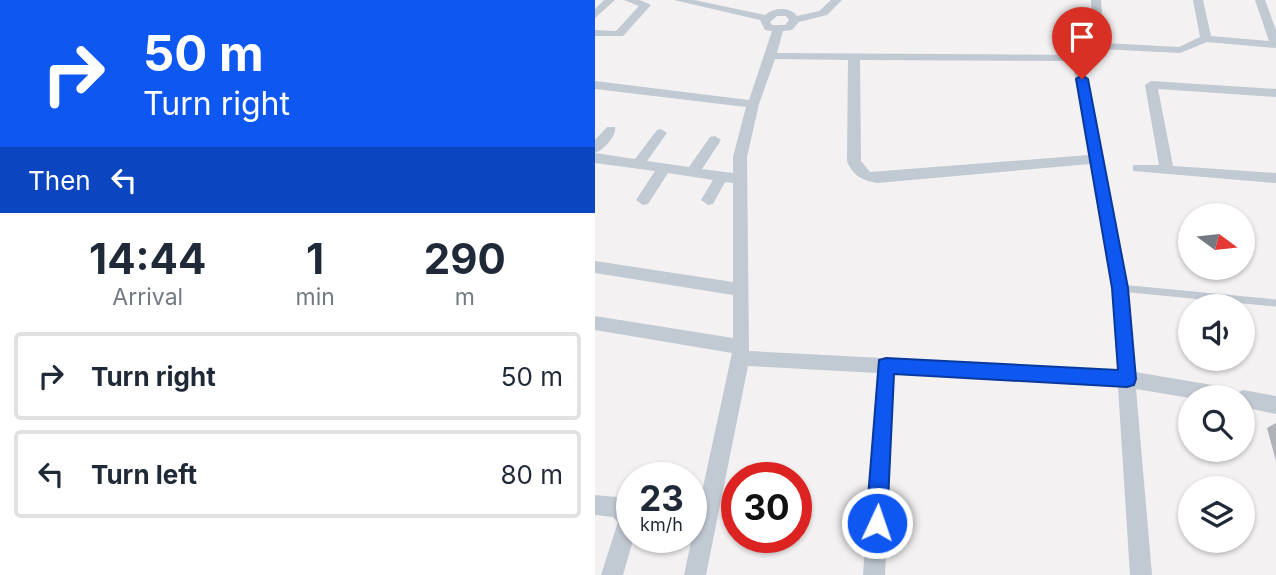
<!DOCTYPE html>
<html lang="en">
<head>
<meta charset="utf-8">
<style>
  :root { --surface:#fff; --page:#f2f2f3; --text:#1f2937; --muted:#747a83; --line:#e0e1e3 }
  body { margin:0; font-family:Inter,sans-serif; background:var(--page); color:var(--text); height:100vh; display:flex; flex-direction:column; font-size:26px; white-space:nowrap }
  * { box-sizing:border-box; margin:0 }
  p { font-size:23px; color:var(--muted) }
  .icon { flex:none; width:38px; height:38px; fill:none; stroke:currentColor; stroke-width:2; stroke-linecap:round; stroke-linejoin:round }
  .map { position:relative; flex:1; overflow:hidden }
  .details { display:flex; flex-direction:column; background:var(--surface); width:595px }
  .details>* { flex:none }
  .banner { background:#0e57f0; color:#fff; overflow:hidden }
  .needle { width:46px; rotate:105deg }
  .controls { position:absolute; left:583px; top:203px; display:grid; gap:14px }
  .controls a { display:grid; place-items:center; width:77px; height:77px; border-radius:50%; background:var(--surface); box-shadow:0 2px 5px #0004; font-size:35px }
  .speed { position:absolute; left:21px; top:462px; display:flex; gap:14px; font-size:35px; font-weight:700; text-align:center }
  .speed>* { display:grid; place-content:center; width:91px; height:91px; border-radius:50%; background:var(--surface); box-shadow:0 2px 5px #0004; line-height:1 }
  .speed small { font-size:18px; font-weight:400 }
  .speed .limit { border:10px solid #d22; background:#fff; color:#111 }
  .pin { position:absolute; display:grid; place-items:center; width:60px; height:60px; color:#fff; margin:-72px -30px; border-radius:50% 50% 50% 0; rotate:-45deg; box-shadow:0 0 7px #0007 }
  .pin .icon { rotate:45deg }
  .me { position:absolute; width:77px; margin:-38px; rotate:3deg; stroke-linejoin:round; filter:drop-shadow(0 0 5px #0008) }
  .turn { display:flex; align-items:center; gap:24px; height:147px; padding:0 28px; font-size:32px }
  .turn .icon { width:91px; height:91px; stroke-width:2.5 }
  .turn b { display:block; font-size:49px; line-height:60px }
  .then { display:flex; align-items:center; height:66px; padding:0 28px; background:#0003; gap:14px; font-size:26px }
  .eta { display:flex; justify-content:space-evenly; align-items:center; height:119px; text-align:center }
  .eta b { font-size:42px; font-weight:700; line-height:49px }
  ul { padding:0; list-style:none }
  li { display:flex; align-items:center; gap:21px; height:88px; margin:0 14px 10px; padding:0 14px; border:4px solid var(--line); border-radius:7px }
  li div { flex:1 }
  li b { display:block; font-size:26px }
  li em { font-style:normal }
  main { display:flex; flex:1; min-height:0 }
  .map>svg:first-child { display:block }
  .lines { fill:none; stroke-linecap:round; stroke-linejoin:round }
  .lane { stroke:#c1c9d3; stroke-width:7 }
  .street { fill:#c1c9d3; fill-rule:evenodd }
  .wall { fill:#b0b2b8 }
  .route { fill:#0e57f0; stroke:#09399c; stroke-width:2 }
</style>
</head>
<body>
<main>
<section class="details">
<div class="banner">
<div class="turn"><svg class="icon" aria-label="right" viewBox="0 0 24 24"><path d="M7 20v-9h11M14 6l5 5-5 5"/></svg><div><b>50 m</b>Turn right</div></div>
<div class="then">Then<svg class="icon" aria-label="left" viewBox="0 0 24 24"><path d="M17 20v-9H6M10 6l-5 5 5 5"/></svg></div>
</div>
<div class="eta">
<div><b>14:44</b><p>Arrival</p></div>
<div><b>1</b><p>min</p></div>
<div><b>290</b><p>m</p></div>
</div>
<ul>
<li><svg class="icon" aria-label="right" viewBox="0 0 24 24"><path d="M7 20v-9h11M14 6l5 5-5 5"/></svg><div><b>Turn right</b></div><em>50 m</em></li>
<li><svg class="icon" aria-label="left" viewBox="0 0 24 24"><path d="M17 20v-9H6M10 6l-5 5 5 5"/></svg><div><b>Turn left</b></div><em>80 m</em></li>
</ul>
</section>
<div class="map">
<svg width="681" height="575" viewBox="0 0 681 575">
  <rect width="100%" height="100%" fill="#f3f1f1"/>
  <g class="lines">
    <path class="lane" d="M 525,288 L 681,303"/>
    <path class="street" d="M 9,0 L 20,0 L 0,18 L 0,9 Z
      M 29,0 L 45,0 L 56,5 L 28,36 L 0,36 L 0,30 L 21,31 L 44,6 Z
      M 79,0 L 99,0 L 170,15 C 180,7 195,7 202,16 L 224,11 L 236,0 L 247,0 L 232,15 L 204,22 L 197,30 L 188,31 L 182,53 L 480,55 L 498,45 L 496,0 L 506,0 L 509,43 L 584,47 L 605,37 L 598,0 L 608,0 L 616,36 L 674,41 L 660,0 L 670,0 L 681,30 L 681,48 L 612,42 L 585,53 L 506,49 L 488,59 L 533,288 L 540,372 L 635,388 L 642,393 L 648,390 L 681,396 L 681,414 L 648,407 L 648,397 L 595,398 L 541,389 L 557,575 L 535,575 L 523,387 L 299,374 L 290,575 L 268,575 L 282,373 L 153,366 L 111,575 L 89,575 L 137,353 L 0,330 L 0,316 L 138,338 L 138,295 L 0,273 L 0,261 L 138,282 L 138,183 L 130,182 L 118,204 L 113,205 L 106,200 L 118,180 L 73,173 L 53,204 L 48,205 L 41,200 L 60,171 L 0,163 L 0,140 L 12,127 L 20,127 C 22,135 9,150 0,153 L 40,159 L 62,130 L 66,129 L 72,133 L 52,161 L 94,167 L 115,137 L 120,136 L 126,140 L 107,169 L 138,173 L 138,157 L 151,107 L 0,89 L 0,81 L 154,100 L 177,31 L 170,30 L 165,20 ZM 182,16 L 191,16 L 194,20 L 190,25 L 177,25 L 175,22 ZM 180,59 L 253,60 L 252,161 C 258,176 267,180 282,183 L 495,164 L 517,288 L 522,370 L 154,351 L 152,157 L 164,104 ZM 265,60 L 477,61 L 494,155 L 275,172 L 266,161 Z
      M 556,81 L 681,89 L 681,97 L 563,89 L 578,166 L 681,173 L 681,183 L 538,171 L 538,165 L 564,165 L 550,85 Z
      M 0,495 L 21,497 L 37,507 L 37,537 L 39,537 L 28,575 L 6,575 L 23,522 L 18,517 L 0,515 Z"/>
  </g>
  <path class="wall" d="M 681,423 L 681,461 L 672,428 Z"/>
  <path class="route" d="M 487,75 L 493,79 L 533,288 L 541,379 L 539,385 L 532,387 L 299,374 L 292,523 L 289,530 L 282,533 L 274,530 L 271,523 L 284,360 L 291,358 L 523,370 L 517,288 L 481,79 Z"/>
</svg>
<div class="controls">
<a><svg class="needle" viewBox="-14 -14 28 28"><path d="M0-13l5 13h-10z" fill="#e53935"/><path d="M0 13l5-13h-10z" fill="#747a83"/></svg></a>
<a><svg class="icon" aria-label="sound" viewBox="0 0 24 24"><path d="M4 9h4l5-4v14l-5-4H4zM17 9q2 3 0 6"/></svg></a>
<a><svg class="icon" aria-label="search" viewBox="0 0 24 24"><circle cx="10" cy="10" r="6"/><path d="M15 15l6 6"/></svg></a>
<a><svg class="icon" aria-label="layers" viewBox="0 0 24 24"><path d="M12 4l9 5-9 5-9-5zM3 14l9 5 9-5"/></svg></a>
</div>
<div class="speed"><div>23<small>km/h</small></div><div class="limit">30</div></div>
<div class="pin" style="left:487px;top:79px;background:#d93025"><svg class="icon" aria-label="arrive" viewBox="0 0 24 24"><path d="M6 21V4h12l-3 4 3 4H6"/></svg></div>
<svg class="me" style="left:282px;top:523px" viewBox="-20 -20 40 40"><circle r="17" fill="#0e57f0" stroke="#fff" stroke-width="3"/><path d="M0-11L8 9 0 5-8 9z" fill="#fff"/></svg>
</div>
</main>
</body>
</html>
